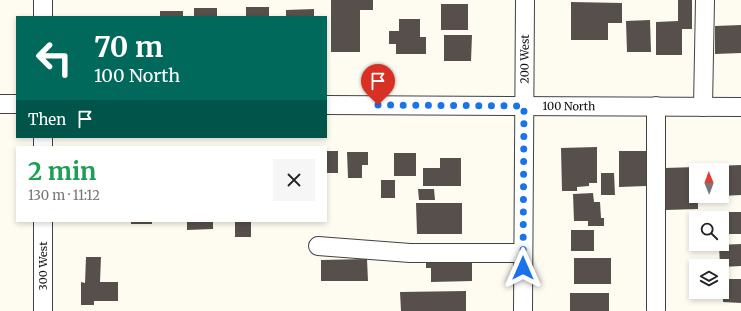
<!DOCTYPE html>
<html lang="en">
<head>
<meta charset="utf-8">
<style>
  :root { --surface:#fff; --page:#f6f6f6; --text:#222; --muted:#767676 }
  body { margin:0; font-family:Merriweather,serif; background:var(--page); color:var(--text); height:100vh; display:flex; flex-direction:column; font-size:15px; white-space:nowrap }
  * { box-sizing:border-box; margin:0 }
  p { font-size:13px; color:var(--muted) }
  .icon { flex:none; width:22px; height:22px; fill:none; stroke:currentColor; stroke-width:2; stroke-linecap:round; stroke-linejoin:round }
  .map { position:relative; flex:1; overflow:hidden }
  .panel { position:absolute; left:16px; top:146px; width:311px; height:76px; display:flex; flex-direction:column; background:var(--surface); border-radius:0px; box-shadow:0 2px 6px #0003 }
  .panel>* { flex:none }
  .top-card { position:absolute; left:16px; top:16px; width:311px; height:122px; border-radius:0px; box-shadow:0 2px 6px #0003; background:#00695c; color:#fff; overflow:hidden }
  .needle { width:26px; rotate:359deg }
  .controls { position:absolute; left:689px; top:163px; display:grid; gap:8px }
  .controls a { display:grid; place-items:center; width:40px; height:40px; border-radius:0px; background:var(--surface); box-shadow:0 2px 6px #0003; font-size:20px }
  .pin { position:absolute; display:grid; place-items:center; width:34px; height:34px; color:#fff; margin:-41px -17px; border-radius:50% 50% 50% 0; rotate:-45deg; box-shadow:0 0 4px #0007 }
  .pin .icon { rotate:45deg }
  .me { position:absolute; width:44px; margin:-22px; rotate:0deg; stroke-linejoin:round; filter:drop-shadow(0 0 3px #0008) }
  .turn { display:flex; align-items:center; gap:14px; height:84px; padding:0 12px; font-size:18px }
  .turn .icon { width:52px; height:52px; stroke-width:2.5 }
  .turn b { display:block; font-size:28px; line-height:34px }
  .then { display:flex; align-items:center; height:38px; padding:0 12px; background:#0003; gap:8px; font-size:15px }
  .round { display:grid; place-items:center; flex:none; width:42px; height:42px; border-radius:0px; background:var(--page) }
  .overview { display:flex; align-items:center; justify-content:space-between; height:68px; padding:0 12px }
  h1 { font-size:24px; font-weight:700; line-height:30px; color:#1e9e55 }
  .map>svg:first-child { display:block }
  .building { fill:#574f4c }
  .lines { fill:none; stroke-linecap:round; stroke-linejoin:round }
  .minor-casing { stroke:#424242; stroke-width:20 }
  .minor { stroke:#fff; stroke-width:18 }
  .route { stroke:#1a73e8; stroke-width:7; stroke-dasharray:0 12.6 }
  .labels { text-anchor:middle; stroke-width:4; stroke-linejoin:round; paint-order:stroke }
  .street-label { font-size:11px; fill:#0f0f0f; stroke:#fff }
</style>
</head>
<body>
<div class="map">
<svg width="741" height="311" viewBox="0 0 741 311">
  <rect width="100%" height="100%" fill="#fefbf1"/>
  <path class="building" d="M 331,0 L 373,0 L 373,10 L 360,10 L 360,52 L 331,52 Z
    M 678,0 L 692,0 L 692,29 L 682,29 L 682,55 L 656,55 L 656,22 L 678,21 Z
    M 571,2 L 622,3 L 622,23 L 608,23 L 608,40 L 571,40 Z
    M 441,4 L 468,4 L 468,30 L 441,30 Z
    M 246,7 L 269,7 L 269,17 L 246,17 Z
    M 194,8 L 217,8 L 217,17 L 194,17 Z
    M 314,9 L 314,17 L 286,17 L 286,10 Z
    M 160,11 L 183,11 L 183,17 L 160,17 Z
    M 399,19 L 420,19 L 420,37 L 426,37 L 426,54 L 396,54 L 396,44 L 389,44 L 389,31 L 399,31 Z
    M 650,20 L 651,52 L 627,52 L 626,21 Z
    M 741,25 L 741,53 L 715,54 L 715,26 Z
    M 444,35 L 472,35 L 471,61 L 444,61 Z
    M 597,147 L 597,183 L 589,183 L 589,186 L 577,187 L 577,191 L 562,191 L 561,148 Z
    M 326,151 L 338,151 L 338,173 L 326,173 Z
    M 619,151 L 646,151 L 646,186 L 619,187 Z
    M 347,152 L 368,152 L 368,165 L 362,165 L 362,178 L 348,178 Z
    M 394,153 L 416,153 L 416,176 L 394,176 Z
    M 440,158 L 461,158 L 461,186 L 423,186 L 423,168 L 440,168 Z
    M 741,165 L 741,195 L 722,196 L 722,170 L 715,170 L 715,166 Z
    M 697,167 L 697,170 L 696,170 L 696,196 L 698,196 L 698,209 L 666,210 L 665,168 Z
    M 601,173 L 614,173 L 615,195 L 601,195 Z
    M 381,180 L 395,180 L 395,198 L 381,198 Z
    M 418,189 L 434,189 L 435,200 L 419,200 Z
    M 593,193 L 594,202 L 600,202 L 601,218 L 604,218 L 604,226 L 588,226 L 588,221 L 574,221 L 573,194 Z
    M 416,203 L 462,203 L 462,234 L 417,234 Z
    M 718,212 L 741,212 L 741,234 L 722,234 L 722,218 L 718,218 Z
    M 131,221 L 152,221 L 152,224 L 131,224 Z
    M 187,221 L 213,221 L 213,229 L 187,230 Z
    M 235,221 L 251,221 L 251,237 L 235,237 Z
    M 571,230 L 594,230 L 594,251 L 571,251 Z
    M 741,244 L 741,266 L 722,267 L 722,266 L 720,266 L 719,245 Z
    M 426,256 L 472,256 L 472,281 L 431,282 L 431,268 L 426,268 Z
    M 86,257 L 101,257 L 100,282 L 118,282 L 118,301 L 94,301 L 94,305 L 81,305 L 81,282 L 85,283 Z
    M 574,258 L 611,258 L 611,284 L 574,284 Z
    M 367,259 L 368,281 L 321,281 L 321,260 Z
    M 723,279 L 741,279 L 741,303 L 723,302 Z
    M 466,291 L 466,311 L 401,311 L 400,292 Z
    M 570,293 L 609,293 L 609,311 L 570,311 Z"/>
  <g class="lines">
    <g class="minor-casing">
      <g id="minor">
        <path d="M 43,17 L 43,0"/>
        <path d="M 0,104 L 17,104"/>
        <path id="s1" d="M 326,105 L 741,107"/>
        <path d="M 656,106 L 656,309"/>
        <path d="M 703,107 L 705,0"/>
        <path d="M 43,147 L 43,137"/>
        <path d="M 318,246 L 410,253 L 523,253"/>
        <path d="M 43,311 L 43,221"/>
        <path id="s2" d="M 523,311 L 525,0"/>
      </g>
    </g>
    <use href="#minor" class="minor"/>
  </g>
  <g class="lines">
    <path class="route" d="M 378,105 L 524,106 L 523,268"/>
  </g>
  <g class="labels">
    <g class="street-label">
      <text dy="4" stroke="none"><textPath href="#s2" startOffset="252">200 West</textPath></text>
      <text dy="4" stroke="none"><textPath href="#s1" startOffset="243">100 North</textPath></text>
      <text transform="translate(43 266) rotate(-90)" y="4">300 West</text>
    </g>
  </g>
</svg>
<div class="controls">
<a><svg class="needle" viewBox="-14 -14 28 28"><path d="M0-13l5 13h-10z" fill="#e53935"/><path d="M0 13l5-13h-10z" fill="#767676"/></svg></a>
<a><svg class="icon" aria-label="search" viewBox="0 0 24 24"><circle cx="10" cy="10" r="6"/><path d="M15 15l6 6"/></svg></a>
<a><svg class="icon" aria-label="layers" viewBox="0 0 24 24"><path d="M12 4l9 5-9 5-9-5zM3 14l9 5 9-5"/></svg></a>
</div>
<div class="pin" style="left:378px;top:105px;background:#d93025"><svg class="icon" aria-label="arrive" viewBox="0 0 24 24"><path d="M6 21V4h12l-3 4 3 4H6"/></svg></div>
<svg class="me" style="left:523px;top:268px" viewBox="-20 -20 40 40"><path d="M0-17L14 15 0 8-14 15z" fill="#1a73e8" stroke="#fff" stroke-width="4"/></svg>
<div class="top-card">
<div class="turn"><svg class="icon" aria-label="left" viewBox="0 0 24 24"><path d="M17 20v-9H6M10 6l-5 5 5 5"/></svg><div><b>70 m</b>100 North</div></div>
<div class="then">Then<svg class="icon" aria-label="arrive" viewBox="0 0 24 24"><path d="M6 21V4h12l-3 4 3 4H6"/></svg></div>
</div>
<section class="panel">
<div class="overview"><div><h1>2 min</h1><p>130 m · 11:12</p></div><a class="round"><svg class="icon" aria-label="close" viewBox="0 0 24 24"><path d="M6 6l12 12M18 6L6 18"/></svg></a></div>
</section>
</div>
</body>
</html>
